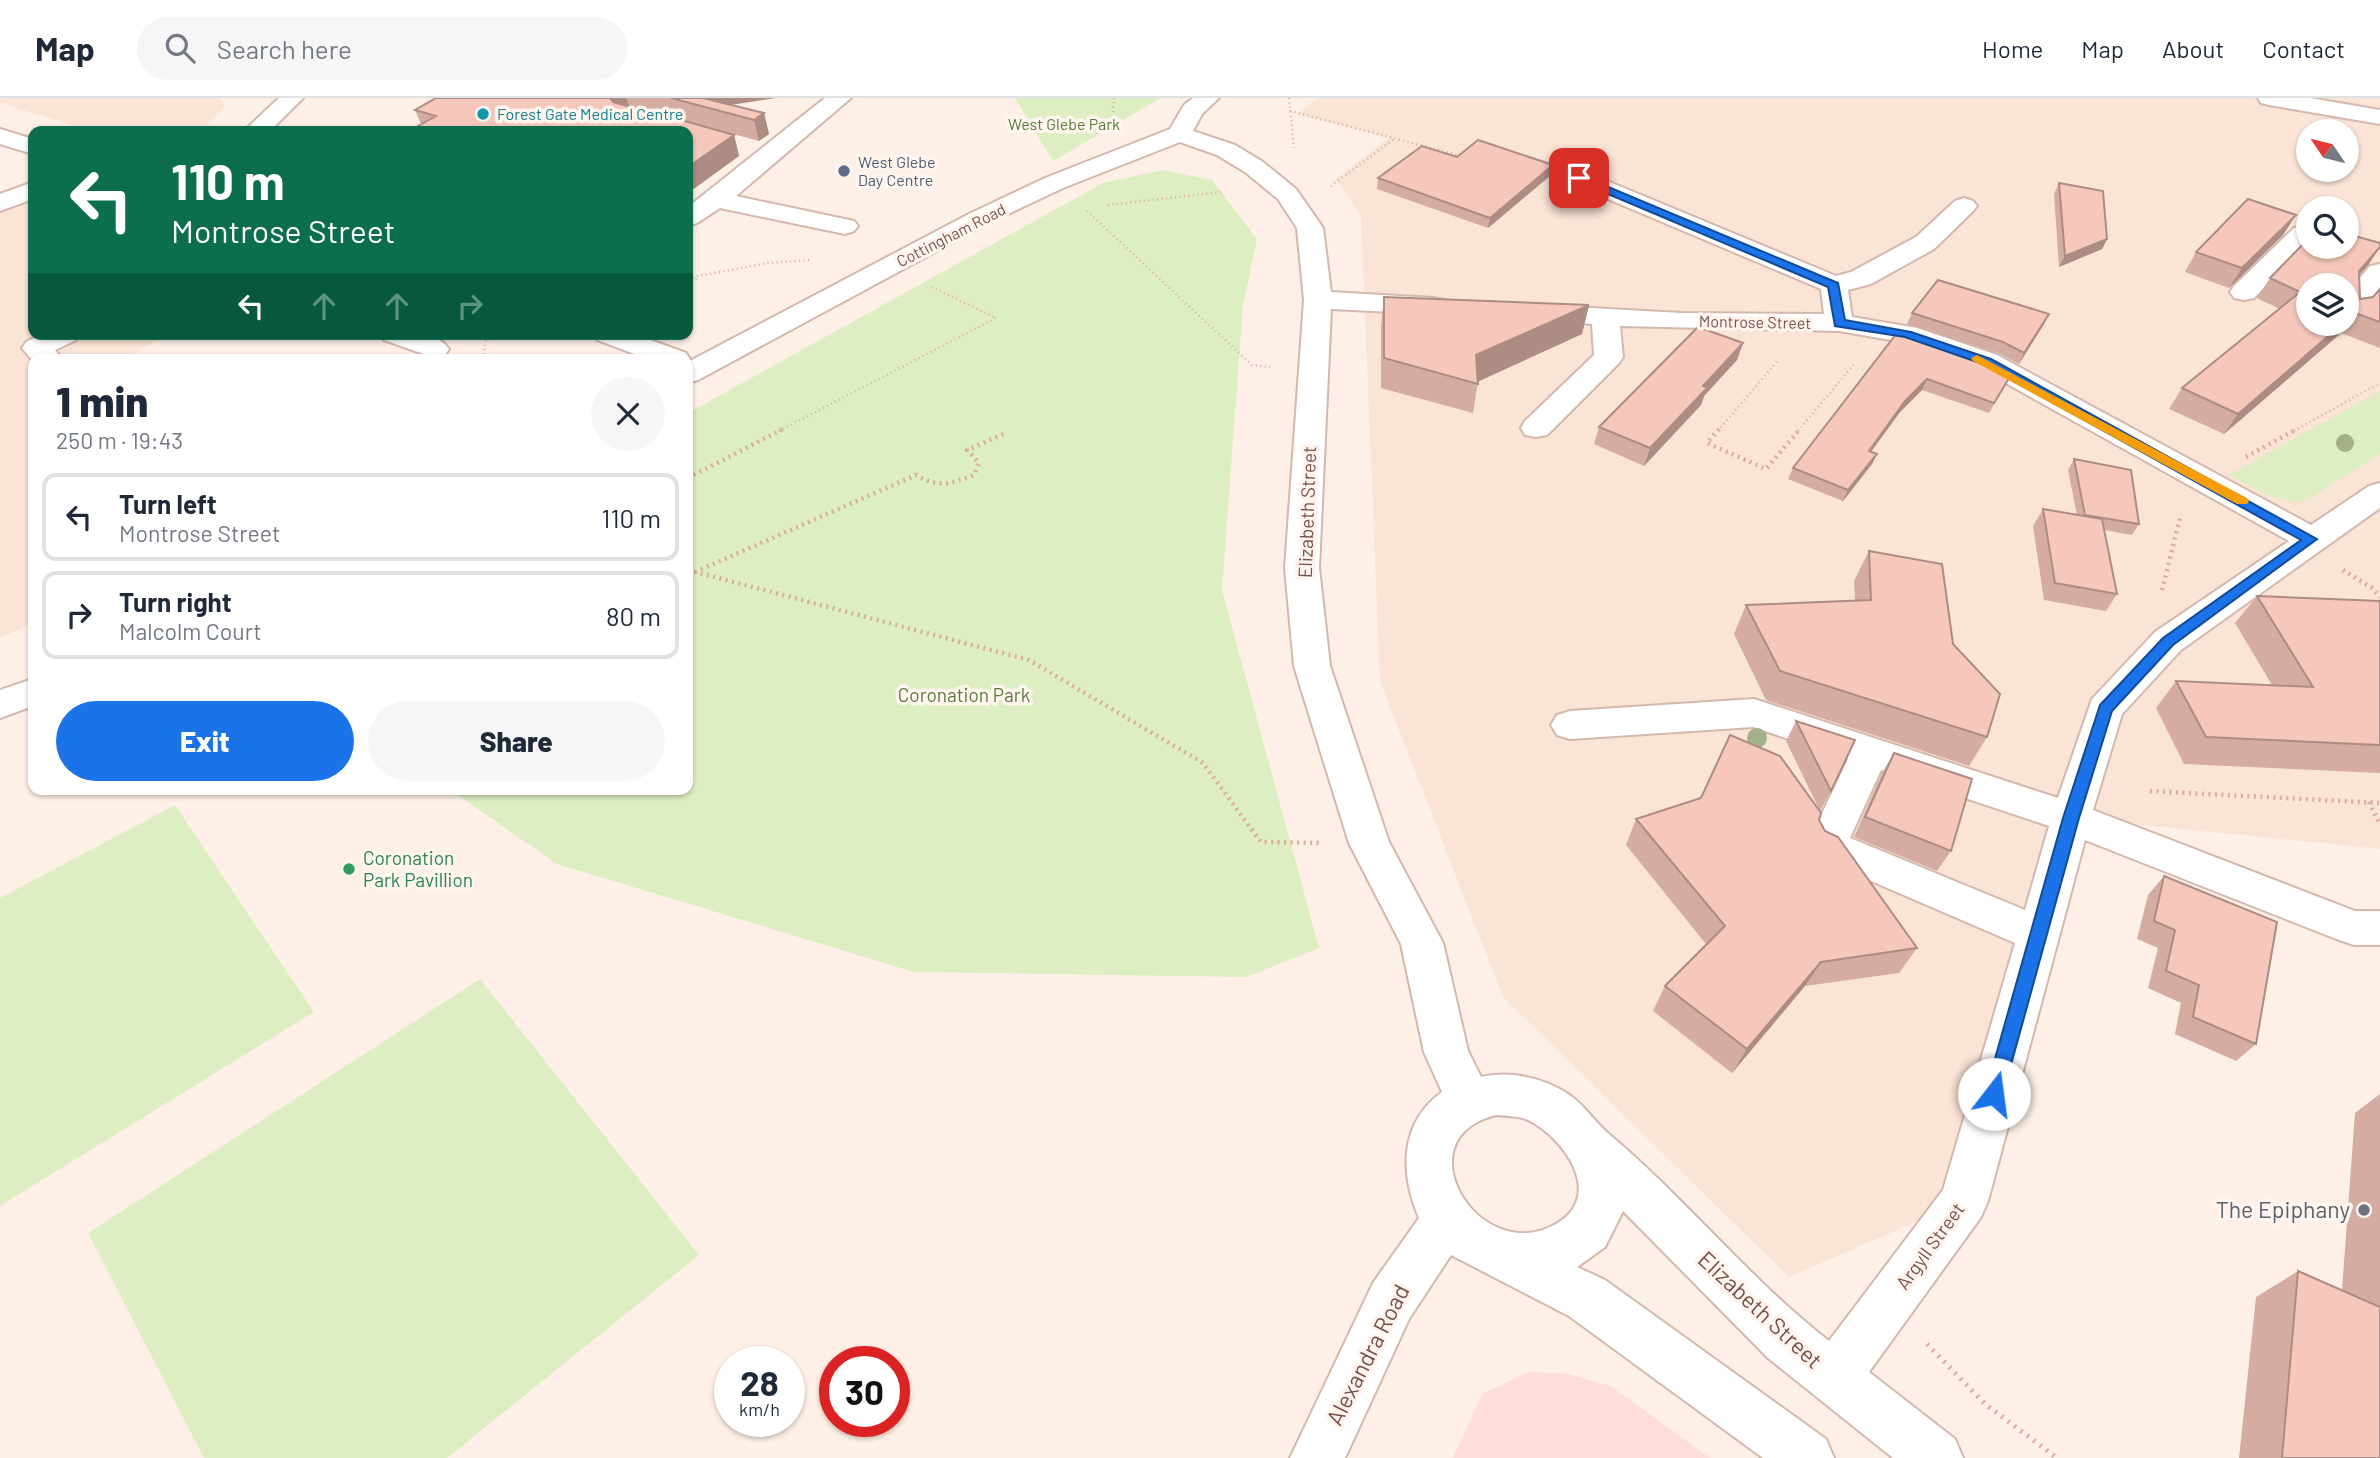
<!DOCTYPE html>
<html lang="en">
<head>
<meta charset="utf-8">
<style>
  :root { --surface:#fff; --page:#f6f6f7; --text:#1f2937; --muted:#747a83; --line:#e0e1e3; --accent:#1a73e8 }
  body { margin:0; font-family:Barlow,sans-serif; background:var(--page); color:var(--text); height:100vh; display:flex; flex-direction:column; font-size:26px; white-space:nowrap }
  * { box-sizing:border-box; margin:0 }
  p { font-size:23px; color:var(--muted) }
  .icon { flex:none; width:38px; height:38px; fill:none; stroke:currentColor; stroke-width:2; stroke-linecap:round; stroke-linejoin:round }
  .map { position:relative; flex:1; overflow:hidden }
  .panel { position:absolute; left:28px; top:256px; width:665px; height:441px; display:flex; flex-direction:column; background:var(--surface); border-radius:14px; box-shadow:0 2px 5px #0004 }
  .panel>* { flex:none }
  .guide { position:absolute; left:28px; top:28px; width:665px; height:214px; border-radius:14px; box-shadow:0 2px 5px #0004; background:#0b6e4f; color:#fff; overflow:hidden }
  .needle { width:46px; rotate:305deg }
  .controls { position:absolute; left:2296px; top:21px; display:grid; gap:14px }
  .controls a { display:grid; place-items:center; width:63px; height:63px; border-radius:50%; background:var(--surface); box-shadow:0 2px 5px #0004; font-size:35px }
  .speed { position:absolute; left:714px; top:1248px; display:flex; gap:14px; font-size:35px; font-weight:700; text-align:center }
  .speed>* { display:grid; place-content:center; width:91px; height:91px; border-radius:50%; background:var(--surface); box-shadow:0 2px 5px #0004; line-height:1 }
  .speed small { font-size:18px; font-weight:400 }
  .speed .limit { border:10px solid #d22; background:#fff; color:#111 }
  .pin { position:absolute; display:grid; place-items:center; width:60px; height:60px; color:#fff; margin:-30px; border-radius:14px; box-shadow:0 4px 10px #0006 }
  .me { position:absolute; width:77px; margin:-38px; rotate:15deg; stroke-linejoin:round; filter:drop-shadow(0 0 5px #0008) }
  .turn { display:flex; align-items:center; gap:24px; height:147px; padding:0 28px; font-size:32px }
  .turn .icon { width:91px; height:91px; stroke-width:2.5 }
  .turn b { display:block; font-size:49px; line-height:60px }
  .lanes { display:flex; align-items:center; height:66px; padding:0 28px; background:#0003; justify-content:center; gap:35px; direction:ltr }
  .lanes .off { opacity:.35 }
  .round { display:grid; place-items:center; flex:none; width:74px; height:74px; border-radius:37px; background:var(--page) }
  .overview { display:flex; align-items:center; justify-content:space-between; height:119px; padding:0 28px }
  h1 { font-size:42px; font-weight:800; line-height:52px }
  .primary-button { display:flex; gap:14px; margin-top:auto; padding:14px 28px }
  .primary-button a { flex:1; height:80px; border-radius:42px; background:var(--accent); color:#fff; font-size:28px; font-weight:800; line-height:80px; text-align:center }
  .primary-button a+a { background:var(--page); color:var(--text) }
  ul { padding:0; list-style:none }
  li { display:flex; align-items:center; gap:21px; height:88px; margin:0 14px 10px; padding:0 14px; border:4px solid var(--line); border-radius:14px }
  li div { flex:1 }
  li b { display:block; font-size:26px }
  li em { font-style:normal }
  header { display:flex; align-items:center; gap:42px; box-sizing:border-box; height:98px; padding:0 35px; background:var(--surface); border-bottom:2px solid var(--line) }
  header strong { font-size:33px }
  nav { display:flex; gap:38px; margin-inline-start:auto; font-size:24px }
  .search { width:490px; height:63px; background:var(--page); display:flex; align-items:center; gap:18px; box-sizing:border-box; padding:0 24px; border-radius:38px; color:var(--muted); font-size:26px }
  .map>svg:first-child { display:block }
  .residential { fill:#f9e4d6; fill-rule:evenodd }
  .commercial { fill:#ffded9 }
  .green { fill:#dceec2 }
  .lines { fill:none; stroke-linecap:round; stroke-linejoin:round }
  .minor-casing { stroke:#d4b8ad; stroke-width:4 }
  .path-far2 { stroke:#dcab9d; stroke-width:2.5; stroke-dasharray:1 3.5; stroke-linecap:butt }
  .path-far1 { stroke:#dcab9d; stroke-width:4.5; stroke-dasharray:2 4.5; stroke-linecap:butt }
  .path { stroke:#dcab9d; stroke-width:5; stroke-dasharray:2 6; stroke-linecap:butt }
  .minor { fill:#fff; fill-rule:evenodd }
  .tree { fill:#a3b088 }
  .wall { fill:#d4aca1 }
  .shaded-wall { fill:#ac8c83 }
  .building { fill:#f6c8bb; stroke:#ac8c83; stroke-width:2 }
  .route { fill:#1a73e8; stroke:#114b97; stroke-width:2 }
  .slow { fill:#f59e0b }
  .culture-dot { fill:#0f9aa8; stroke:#fff5ee; stroke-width:2.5 }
  .service-dot { fill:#5c6f8a; stroke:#fff5ee; stroke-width:2.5 }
  .leisure-dot { fill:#2e9e5b; stroke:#fff5ee; stroke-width:2.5 }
  .worship-dot { fill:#6b7280; stroke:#fff5ee; stroke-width:2.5 }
  .labels { text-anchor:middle; stroke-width:7; stroke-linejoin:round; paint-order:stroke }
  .far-culture-label { font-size:16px; fill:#0d838f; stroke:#fff5ee; text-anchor:start }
  .far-park-label { font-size:16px; fill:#597b3c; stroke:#fff5ee }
  .far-service-label { font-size:16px; fill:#4e5e75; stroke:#fff5ee; text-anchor:start }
  .far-street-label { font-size:16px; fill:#7a5148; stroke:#fff5ee }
  .street-label { font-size:19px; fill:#7a5148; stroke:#fff5ee }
  .park-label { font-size:19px; fill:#597b3c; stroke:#fff5ee }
  .leisure-label { font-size:19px; fill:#27864d; stroke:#fff5ee; text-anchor:start }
  .near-worship-label { font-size:23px; fill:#5b616d; stroke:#fff5ee; text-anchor:end }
  .near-street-label { font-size:23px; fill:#7a5148; stroke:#fff5ee }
</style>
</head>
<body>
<header>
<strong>Map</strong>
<div class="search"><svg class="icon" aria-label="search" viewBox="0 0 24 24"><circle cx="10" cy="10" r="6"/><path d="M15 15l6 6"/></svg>Search here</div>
<nav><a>Home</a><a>Map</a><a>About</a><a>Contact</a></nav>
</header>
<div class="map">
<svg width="2380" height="1360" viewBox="0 0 2380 1360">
  <rect width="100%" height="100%" fill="#fef0e6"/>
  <path class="residential" d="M 0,0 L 220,0 L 225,9 L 200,33 L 91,33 L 0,5 Z
    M 1319,0 L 2380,0 L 2380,751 L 2071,720 L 1964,1103 L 1789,1179 L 1503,899 L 1380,583 L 1361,118 L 1336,81 L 1389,40 L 1297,16 ZM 2308,33 L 2347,33 L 2347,72 L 2308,72 ZM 2308,110 L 2347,110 L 2347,149 L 2308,149 ZM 2308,187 L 2347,187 L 2347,226 L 2308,226 Z
    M 33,104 L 33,236 L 166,236 L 126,261 L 33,261 L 33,525 L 0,540 L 0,115 Z"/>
  <path class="commercial" d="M 1528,1274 L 1565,1275 L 1611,1288 L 1710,1360 L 1453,1360 L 1482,1296 Z"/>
  <path class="green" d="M 1015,0 L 1161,0 L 1053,63 Z
    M 1163,72 L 1212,82 L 1257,141 L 1243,207 L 1222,492 L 1319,850 L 1246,879 L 914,874 L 557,766 L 449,691 L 688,691 L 688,315 L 1103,85 Z
    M 2380,293 L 2380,356 L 2307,402 C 2279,407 2253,390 2229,377 Z
    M 175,707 L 314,914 L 0,1108 L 0,800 Z
    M 480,881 L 699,1157 L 447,1360 L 204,1360 L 88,1135 Z"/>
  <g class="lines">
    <g class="minor-casing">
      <path id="minor" d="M 279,0 L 303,0 L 270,33 L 244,33 Z
        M 825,0 L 851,0 L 736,98 L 854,123 L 858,128 L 854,133 L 845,136 L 720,110 L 697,125 L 688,128 L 688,109 Z
        M 1193,0 L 1219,0 L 1202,16 L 1193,33 L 1235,47 L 1263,64 L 1296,91 L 1323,130 L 1331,194 L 1434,200 L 1444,202 L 1448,208 L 1444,214 L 1434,216 L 1331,211 L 1319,470 L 1330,568 L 1389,744 L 1443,845 L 1468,953 L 1481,979 C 1509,972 1544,980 1568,996 C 1585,1007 1595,1025 1610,1037 C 1686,1101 1750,1182 1829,1243 L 1943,1092 L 2015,845 L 1813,758 L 1807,747 L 1848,661 L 1753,629 L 1570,641 L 1557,637 L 1551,627 L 1557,617 L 1570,613 L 1754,601 L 2058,700 L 2092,601 L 2155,534 L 2289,443 L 1977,269 L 1902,244 L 1839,233 L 1620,228 L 1623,259 L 1619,265 L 1547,337 L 1536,339 L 1525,337 L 1521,330 L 1525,323 L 1594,257 L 1592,226 L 1526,221 L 1522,215 L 1526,209 L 1536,207 L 1682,215 L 1824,216 L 1821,191 L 1570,85 L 1567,80 L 1570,75 L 1579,73 L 1588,75 L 1836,178 L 1851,174 L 1916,139 L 1955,103 L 1964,100 L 1973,103 L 1977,108 L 1973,113 L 1934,151 L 1871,186 L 1848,192 L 1852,219 L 1917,230 L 1997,257 L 2311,427 L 2369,388 L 2380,385 L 2380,410 L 2181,552 L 2122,616 L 2093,712 L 2355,813 L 2380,813 L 2380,847 L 2354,847 L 2339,842 L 2085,742 L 1988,1103 L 1981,1119 L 1869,1274 L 1955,1341 L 1963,1360 L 1893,1360 L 1768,1260 L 1623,1113 L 1605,1149 L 1577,1169 L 1605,1182 L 1826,1341 L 1834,1360 L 1763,1360 L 1569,1218 L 1451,1157 L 1409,1221 L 1345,1360 L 1290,1360 L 1373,1185 L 1419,1120 C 1400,1076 1399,1025 1442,994 L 1424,954 L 1401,846 L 1349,745 L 1294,568 L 1285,470 L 1304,202 L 1297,130 L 1278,101 L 1245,74 L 1217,57 L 1180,44 L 1063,90 L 987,126 L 698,282 L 688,285 L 688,261 L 648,261 L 597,242 L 593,236 L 634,236 L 686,255 L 690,261 L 688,264 L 969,116 L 1045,80 L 1170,31 L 1184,7 ZM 1881,672 L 2049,728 L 2025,812 L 1850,740 ZM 1496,1017 C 1508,1018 1522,1018 1532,1024 C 1564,1042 1601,1093 1562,1122 C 1485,1177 1397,1042 1496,1017 Z
        M 2258,0 L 2310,0 L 2380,12 L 2380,26 L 2269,7 L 2261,5 Z
        M 0,31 L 33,41 L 33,56 L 0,46 Z
        M 33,84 L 33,101 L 0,113 L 0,96 Z
        M 2303,128 L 2308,129 L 2308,145 L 2254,200 L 2244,202 L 2234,200 L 2230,194 L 2234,188 L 2294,130 Z
        M 2380,166 L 2380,191 L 2357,217 L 2347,219 L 2347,195 L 2370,168 Z
        M 42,236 L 80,236 L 76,242 L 55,252 L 62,261 L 33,261 L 33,263 L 22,250 L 26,244 Z
        M 380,236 C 401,236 436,231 449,251 L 445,257 L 435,260 L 384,242 Z
        M 33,581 L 33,608 L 0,620 L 0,592 Z"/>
    </g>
    <path class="path-far2" d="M 1289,0 L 1294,50
      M 1290,13 L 1462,58
      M 1112,23 L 1114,0
      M 1331,88 L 1394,41
      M 1108,107 L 1221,94
      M 1087,113 L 1252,267 L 1270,269
      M 688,180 L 768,165 L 811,162
      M 688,186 L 699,179
      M 483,261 L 487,236
      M 779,333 L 996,220 L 932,189
      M 1718,333 L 1779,261
      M 1798,333 L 1855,265
      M 2294,333 L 2376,287 L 2380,288"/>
    <path class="path-far1" d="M 1719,331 L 1707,345 L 1766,371 L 1800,331
      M 2246,359 L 2297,331
      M 688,380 L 783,331
      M 688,472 L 1029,562 L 1203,665 L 1261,744 L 1319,745
      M 2343,472 L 2372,490 L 2380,499
      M 695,474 L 916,377 C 938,390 951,386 974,377 L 979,365 L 967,352 L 1006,335
      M 2162,492 L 2181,416
      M 2150,693 L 2380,705
      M 2369,704 L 2380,727"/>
    <path class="path" d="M 1927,1246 L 1985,1306 L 2057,1360"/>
    <use href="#minor" class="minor"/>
  </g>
  <g class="tree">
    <circle cx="2345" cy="345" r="9"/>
    <circle cx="1757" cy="640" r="10"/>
  </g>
  <path class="wall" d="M 436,0 L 775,0 L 731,7 L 764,15 L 769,36 L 759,43 L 722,33 L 734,37 L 739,58 L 688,95 L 688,33 L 421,33 L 418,28 L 421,26 L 415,12 Z
    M 1457,59 L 1551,77 L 1488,130 L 1377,91 L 1378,80 Z
    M 2059,85 L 2107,141 L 2102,151 L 2059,169 L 2054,96 Z
    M 2283,137 L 2229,190 L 2185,174 L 2196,154 Z
    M 2369,166 L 2359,177 L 2360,201 L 2373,199 L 2380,191 L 2380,250 L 2341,235 L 2224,336 L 2169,311 L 2182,290 L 2280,211 L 2257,200 L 2270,180 Z
    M 1384,199 L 1589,207 L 1582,236 L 1478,283 L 1473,315 L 1381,290 L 1381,227 Z
    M 1912,215 L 2044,226 L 2019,266 L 1998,255 L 1907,226 Z
    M 1897,235 L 2011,277 L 1989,315 L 1922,292 L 1900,314 L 1871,354 L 1877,356 L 1872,366 L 1843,403 L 1788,381 L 1793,370 Z
    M 1737,262 L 1704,298 L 1701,307 L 1644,368 L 1594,346 L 1599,329 Z
    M 2074,361 L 2139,426 L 2132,437 L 2104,432 L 2117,496 L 2106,513 L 2044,502 L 2033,428 L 2043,411 L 2077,417 L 2068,372 Z
    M 1869,453 L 1953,546 L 1987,639 L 1969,668 L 1766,602 L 1734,536 L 1746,507 L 1855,502 L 1854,483 Z
    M 2257,498 L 2380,503 L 2380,675 L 2184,666 L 2156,610 L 2176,583 L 2272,587 L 2235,525 Z
    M 1796,623 L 1831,693 L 1820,713 L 1786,643 Z
    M 1894,655 L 1951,753 L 1937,773 L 1854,739 L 1882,675 Z
    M 1636,721 L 1819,722 L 1825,733 L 1917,850 L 1899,875 L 1805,888 L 1732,975 L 1653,913 L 1665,888 L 1706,846 L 1626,747 Z
    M 2164,778 L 2256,946 L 2236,963 L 2175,936 L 2181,905 L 2148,890 L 2158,850 L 2137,841 L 2148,797 Z
    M 2380,996 L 2380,1360 L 2239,1360 L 2256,1199 L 2298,1173 L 2342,1192 L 2355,1015 Z"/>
  <path class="shaded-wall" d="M 608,0 L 626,0 L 629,7 L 618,10 Z
    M 679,0 L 775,0 L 709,10 Z
    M 764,15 L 769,36 L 759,43 L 754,22 Z
    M 734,37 L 739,58 L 688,95 L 688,69 Z
    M 1553,67 L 1551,77 L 1488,130 L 1490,120 Z
    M 2296,117 L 2283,137 L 2229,190 L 2242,170 Z
    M 2107,141 L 2102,151 L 2059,169 L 2065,158 Z
    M 2380,149 L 2369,166 L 2347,191 L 2359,173 Z
    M 1589,207 L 1582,236 L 1475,285 L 1476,257 Z
    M 2355,215 L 2341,235 L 2224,336 L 2238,316 L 2342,226 L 2347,226 L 2347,222 Z
    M 2049,216 L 2044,226 L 2019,266 L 2024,255 Z
    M 1743,245 L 1737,262 L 1704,298 L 1701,307 L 1644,368 L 1650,350 L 1703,288 Z
    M 1927,281 L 1922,292 L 1900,314 L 1864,363 L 1869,353 L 1905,303 Z
    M 1877,356 L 1872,366 L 1843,403 L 1848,392 Z
    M 1821,864 L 1805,888 L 1732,975 L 1747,951 Z"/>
  <path class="building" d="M 436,0 L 610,0 L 613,4 L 654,15 L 680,15 L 681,22 L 734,37 L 688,69 L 688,33 L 440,33 L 418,28 L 436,18 L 415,12 Z
    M 671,0 L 703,0 L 764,15 L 754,22 Z
    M 1478,42 L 1553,67 L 1490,120 L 1378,80 L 1422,48 L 1457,59 Z
    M 2059,85 L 2103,93 L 2107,141 L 2065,158 Z
    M 2248,101 L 2296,117 L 2242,170 L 2196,154 Z
    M 2347,131 L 2351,137 L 2380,145 L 2380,149 L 2359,173 L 2360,201 L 2373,199 L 2380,191 L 2380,224 L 2355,215 L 2347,222 L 2347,187 L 2308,187 L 2308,226 L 2342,226 L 2238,316 L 2182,290 L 2300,194 L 2270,180 L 2308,141 L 2308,149 L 2347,149 Z
    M 1938,182 L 2049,216 L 2024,255 L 2003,244 L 1912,215 Z
    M 1384,199 L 1589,207 L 1476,257 L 1478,286 L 1384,260 Z
    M 1698,229 L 1743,245 L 1703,288 L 1707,290 L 1650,350 L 1599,329 Z
    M 1897,235 L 1981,261 L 2011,277 L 1994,305 L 1927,281 L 1905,303 L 1869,353 L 1877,356 L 1848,392 L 1793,370 Z
    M 2074,361 L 2131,372 L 2139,426 L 2085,417 Z
    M 2043,411 L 2102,421 L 2117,496 L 2055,485 Z
    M 1869,453 L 1942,466 L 1953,546 L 2000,596 L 1987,639 L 1780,573 L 1746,507 L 1871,502 Z
    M 2257,498 L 2380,503 L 2380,647 L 2206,639 L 2176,583 L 2313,589 Z
    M 1796,623 L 1855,642 L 1831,693 Z
    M 1730,637 L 1780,658 L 1821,715 L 1819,722 L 1825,733 L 1838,739 L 1917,850 L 1821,864 L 1747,951 L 1665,888 L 1725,828 L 1636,721 L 1701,700 Z
    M 1894,655 L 1972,681 L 1951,753 L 1865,719 Z
    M 2164,778 L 2277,824 L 2256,946 L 2193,919 L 2199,887 L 2166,873 L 2175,832 L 2154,823 Z
    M 2298,1173 L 2380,1209 L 2380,1360 L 2282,1360 Z"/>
  <path class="route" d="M 1575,78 L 1582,78 L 1838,185 L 1845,222 L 1911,234 L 1991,261 L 2317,441 L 2173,547 L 2112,613 L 2079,720 L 2001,1003 L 1994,1005 L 1987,1003 L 1985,996 L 2063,720 L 2100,607 L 2163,540 L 2301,442 L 1983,266 L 1905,239 L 1835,228 L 1828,189 L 1575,82 Z"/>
  <path class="slow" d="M 1977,257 L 2247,400 L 2249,403 L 2247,406 L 2237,406 L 1973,263 L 1971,260 Z"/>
  <circle class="culture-dot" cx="483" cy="16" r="7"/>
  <circle class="service-dot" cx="844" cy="73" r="7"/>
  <circle class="leisure-dot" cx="349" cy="771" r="7"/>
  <circle class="worship-dot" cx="2364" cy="1112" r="7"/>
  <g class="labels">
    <g class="far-culture-label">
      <text x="497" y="22">Forest Gate Medical Centre</text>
    </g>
    <g class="far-park-label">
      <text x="1064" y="32">West Glebe Park</text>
    </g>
    <g class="far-service-label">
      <text x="858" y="70">West Glebe<tspan x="858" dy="18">Day Centre</tspan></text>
    </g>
    <g class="far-street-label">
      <text transform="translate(951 137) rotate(-27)" y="6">Cottingham Road</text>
      <text transform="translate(1755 224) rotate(1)" y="6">Montrose Street</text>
    </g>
    <g class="street-label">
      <text transform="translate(1307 414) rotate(-88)" y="7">Elizabeth Street</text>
      <text transform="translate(1930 1148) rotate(-54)" y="7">Argyll Street</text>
    </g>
    <g class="park-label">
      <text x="964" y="604">Coronation Park</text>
    </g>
    <g class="leisure-label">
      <text x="363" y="767">Coronation<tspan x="363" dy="22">Park Pavillion</tspan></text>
    </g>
    <g class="near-worship-label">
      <text x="2350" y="1120">The Epiphany</text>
    </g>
    <g class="near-street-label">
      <text transform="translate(1760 1212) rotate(43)" y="8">Elizabeth Street</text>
      <text transform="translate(1368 1257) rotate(-63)" y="8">Alexandra Road</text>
    </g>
  </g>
</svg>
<div class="controls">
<a><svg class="needle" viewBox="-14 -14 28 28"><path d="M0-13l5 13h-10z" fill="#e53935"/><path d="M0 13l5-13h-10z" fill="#747a83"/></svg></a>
<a><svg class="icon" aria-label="search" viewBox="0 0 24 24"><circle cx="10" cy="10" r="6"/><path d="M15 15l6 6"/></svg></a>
<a><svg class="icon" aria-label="layers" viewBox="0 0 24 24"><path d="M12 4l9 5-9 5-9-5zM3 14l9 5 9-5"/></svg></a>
</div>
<div class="speed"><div>28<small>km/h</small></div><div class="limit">30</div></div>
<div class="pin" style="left:1579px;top:80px;background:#d93025"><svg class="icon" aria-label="arrive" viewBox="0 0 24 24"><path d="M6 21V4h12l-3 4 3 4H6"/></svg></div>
<svg class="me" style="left:1994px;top:996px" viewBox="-20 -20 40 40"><circle r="19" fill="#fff"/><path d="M0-13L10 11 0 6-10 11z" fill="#1a73e8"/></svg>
<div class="guide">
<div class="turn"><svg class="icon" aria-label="left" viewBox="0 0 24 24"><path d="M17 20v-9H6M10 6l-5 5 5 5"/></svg><div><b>110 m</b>Montrose Street</div></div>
<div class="lanes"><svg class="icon" aria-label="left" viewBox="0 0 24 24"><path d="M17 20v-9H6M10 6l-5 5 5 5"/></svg><svg class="icon off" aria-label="ahead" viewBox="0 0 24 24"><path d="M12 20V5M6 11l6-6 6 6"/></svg><svg class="icon off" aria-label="ahead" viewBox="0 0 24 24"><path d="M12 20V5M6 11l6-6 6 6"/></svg><svg class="icon off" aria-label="right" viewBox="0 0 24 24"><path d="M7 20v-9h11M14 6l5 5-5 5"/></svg></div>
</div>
<section class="panel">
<div class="overview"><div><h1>1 min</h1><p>250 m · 19:43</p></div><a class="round"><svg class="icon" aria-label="close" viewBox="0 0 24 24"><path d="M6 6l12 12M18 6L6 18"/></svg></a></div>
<ul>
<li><svg class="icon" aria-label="left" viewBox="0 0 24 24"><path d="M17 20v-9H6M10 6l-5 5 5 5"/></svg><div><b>Turn left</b><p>Montrose Street</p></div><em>110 m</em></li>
<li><svg class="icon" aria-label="right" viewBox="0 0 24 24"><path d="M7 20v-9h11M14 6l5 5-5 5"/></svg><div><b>Turn right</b><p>Malcolm Court</p></div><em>80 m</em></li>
</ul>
<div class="primary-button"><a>Exit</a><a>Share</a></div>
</section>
</div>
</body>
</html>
